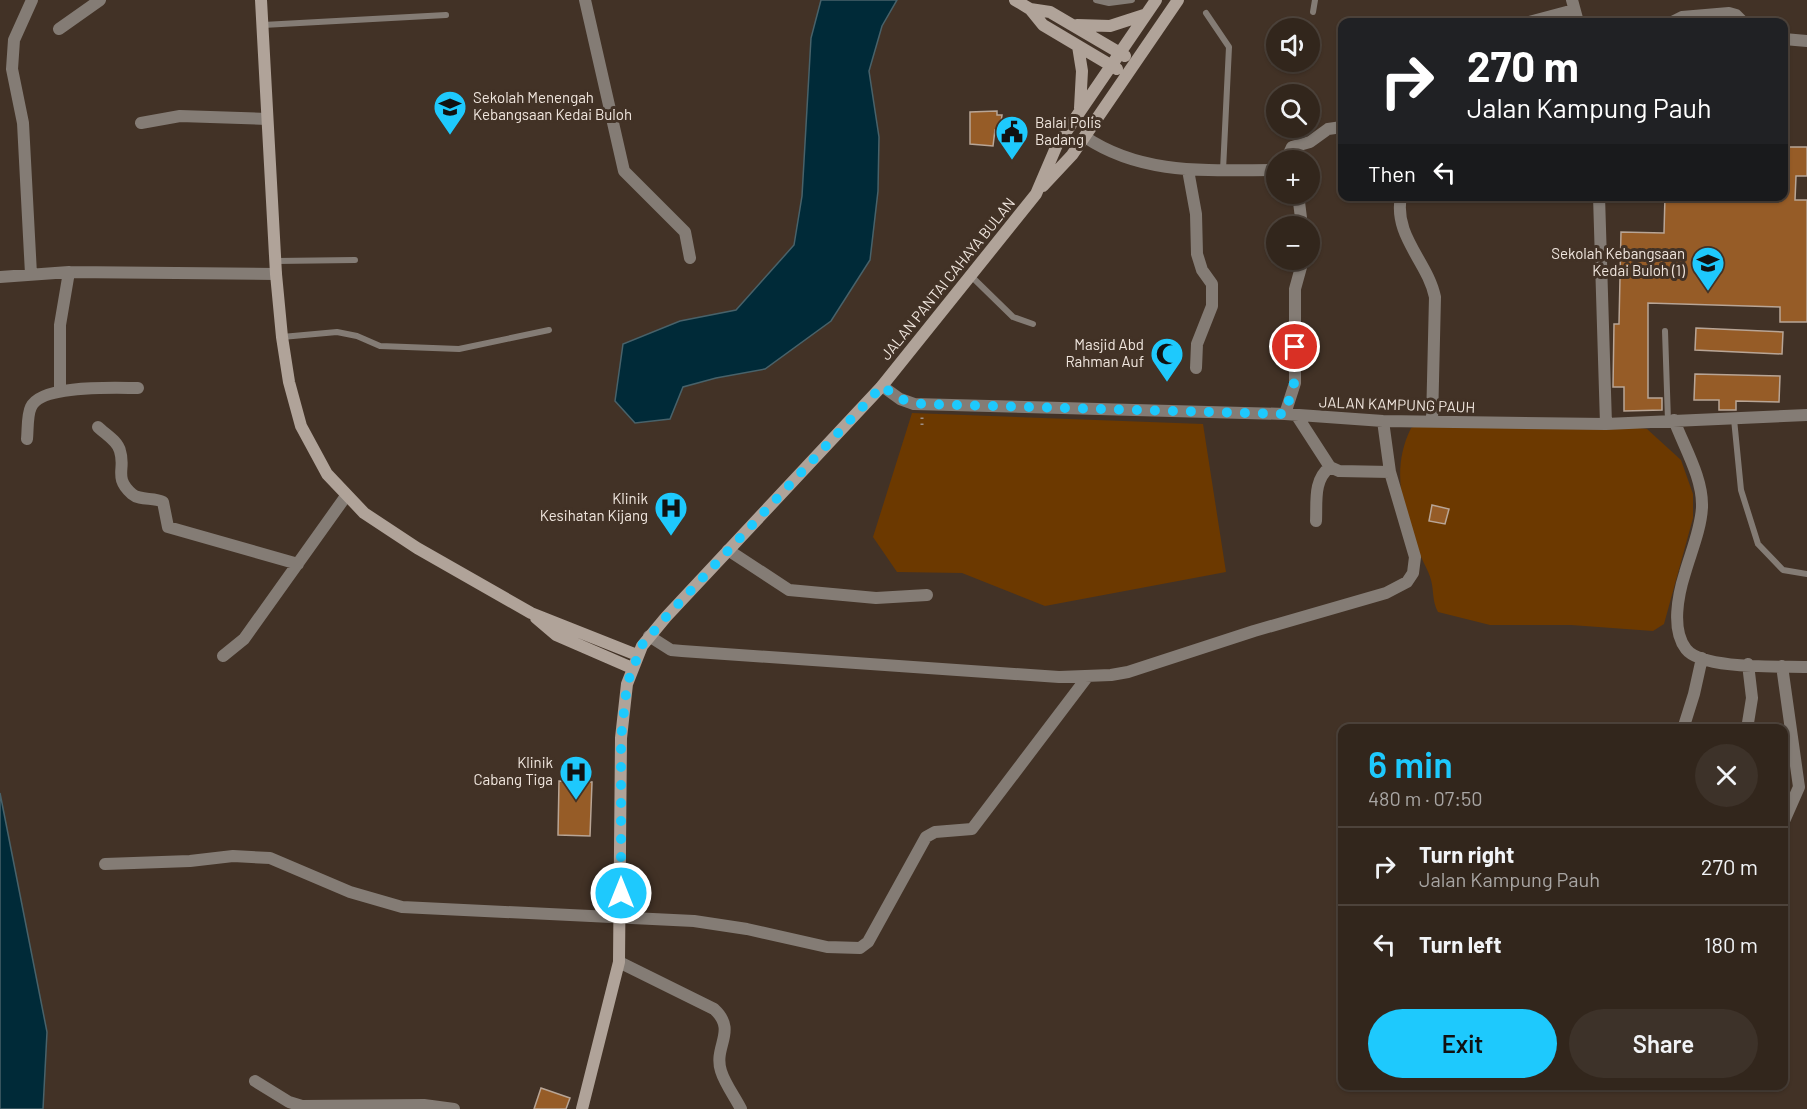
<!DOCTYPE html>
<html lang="en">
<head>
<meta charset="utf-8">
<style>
  :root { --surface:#32261c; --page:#3d3229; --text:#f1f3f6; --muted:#a8a5a3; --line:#4d433b; --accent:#1ec9fd }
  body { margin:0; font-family:Barlow,sans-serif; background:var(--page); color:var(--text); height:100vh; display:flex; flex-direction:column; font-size:22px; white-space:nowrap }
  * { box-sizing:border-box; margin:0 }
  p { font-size:20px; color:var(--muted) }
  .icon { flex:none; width:33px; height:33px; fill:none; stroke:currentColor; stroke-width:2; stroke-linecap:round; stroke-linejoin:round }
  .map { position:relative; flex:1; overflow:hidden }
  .sheet { position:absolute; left:1338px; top:724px; width:450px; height:366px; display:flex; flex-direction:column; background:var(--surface); border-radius:12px; box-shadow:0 2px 4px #0004,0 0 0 2px var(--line) }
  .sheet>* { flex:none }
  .top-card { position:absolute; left:1338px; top:18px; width:450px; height:183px; border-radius:12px; box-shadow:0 2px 4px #0004,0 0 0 2px var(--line); background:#202124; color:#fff; overflow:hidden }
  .fabs { position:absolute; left:1266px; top:18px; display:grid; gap:12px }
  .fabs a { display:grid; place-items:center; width:54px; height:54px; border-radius:50%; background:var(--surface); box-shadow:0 2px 4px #0004,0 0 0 2px var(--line); font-size:30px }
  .pin { position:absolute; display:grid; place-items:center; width:51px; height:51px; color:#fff; margin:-26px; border:3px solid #fff; border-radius:50%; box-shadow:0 2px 6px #0007 }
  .me { position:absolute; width:66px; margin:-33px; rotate:0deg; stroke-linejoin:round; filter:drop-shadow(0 0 4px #0008) }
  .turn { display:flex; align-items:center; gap:21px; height:126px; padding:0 30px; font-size:27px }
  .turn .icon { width:78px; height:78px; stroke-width:2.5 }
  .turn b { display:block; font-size:42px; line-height:51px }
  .then { display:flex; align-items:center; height:57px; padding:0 30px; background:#0003; gap:12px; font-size:22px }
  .round { display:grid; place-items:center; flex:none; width:63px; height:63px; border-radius:32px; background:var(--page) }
  .summary { display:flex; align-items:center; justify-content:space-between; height:102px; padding:0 30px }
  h1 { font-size:36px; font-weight:600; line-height:45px; color:var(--accent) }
  .button { display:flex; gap:12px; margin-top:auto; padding:12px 30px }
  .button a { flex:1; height:69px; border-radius:36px; background:var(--accent); color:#111; font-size:24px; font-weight:600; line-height:69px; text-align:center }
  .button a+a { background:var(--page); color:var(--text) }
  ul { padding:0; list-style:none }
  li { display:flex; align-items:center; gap:18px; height:78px; padding:0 30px; border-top:2px solid var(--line) }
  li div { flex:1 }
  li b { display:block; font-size:22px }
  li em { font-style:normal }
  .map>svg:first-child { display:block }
  .green { fill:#6c3900 }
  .water { fill:#002a38; stroke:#48626a; stroke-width:1.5 }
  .building { fill:#965c27; stroke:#b8a596; stroke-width:1.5 }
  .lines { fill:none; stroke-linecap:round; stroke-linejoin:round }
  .path { stroke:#9d9087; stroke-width:3; stroke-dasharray:1.5 4.5; stroke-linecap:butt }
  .lane { stroke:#847c75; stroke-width:6 }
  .street { stroke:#847c75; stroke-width:12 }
  .secondary { stroke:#b0a399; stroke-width:12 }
  .route { stroke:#1ec9fd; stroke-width:10; stroke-dasharray:0 18 }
  .labels { text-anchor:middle; stroke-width:6; stroke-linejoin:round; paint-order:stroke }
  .poi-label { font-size:15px; fill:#f0e6de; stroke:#423226; text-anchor:end }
  .street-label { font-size:15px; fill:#f0e6de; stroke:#423226 }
</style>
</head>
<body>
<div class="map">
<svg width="1807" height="1109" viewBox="0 0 1807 1109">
  <rect width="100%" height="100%" fill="#423226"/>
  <path class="green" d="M 912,413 L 1203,424 L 1226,572 L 1045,606 L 962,573 L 897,572 L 873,537 Z
    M 1418,425 L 1629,427 L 1647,429 L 1681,460 L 1693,494 L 1693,518 L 1664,624 L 1653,631 L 1571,625 L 1490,625 L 1438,612 C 1432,601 1434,591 1431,580 C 1429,571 1423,563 1420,554 C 1403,511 1390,471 1411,428 Z"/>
  <path class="water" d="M 821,0 L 897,0 L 882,26 L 869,71 L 879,137 L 878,191 L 870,260 L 831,321 L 765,369 L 716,378 L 683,387 L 670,419 L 635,423 L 615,401 L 623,344 L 680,321 L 736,310 L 794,245 L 802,196 L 811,38 Z
    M 0,793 L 47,1032 L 43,1109 L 0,1109 Z"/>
  <path class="building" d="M 997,111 L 997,115 L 1002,115 L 1000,130 L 995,130 L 993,146 L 970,144 L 970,112 Z
    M 1784,147 L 1807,147 L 1807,176 L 1796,176 L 1795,200 L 1807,200 L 1807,322 L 1780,322 L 1780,307 L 1648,303 L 1648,398 L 1662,398 L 1662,410 L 1624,411 L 1624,387 L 1613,387 L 1614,324 L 1619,324 L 1621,232 L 1664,233 L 1665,196 L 1778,199 L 1778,196 L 1784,196 Z
    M 1696,328 L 1783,332 L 1782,354 L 1695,350 Z
    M 1695,374 L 1780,376 L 1779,402 L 1736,401 L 1736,410 L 1719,410 L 1719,400 L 1694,400 Z
    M 1432,505 L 1449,509 L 1445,524 L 1429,521 Z
    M 559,781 L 592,782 L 590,836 L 558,835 Z
    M 541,1088 L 570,1098 L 566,1109 L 534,1109 Z"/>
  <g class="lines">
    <path class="path" d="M 922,425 L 922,415"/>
    <path class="lane" d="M 1096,0 L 1109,3 L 1132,0
      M 1313,12 L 1315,0
      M 1206,13 L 1229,47 L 1223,170
      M 263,25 L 446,15
      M 276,261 L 355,260
      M 970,275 L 1013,317 L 1033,324
      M 1665,331 L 1668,421
      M 282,337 L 337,332 L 357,336 L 380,346 L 459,349 L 549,330
      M 1734,419 L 1741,490 L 1758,544 L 1783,570 L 1807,574"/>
    <path class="street" d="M 585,0 L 624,171 L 685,232 L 690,258
      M 1572,0 L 1578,22
      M 1529,22 L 1574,10
      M 1672,22 L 1682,17 L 1729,13 L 1736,15 L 1743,22
      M 59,29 L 100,0
      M 1784,39 L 1807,41
      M 141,123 L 180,116 L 267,119
      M 1085,137 C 1143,176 1209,170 1276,170
      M 1286,160 L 1292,147 L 1310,142 L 1328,129 L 1342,127
      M 1188,170 L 1196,214 L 1197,254 L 1202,270 L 1212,284 L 1212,306 L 1197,344 L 1196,368
      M 1298,194 L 1302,226
      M 1401,196 C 1393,236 1428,262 1435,297 L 1432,422
      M 1599,196 L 1606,424
      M 31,274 L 23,123 L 12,69 L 14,40 L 32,0
      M 0,277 L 69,272 L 276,274
      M 882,386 L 900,399 L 914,404 L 1285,414 L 1383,421 L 1606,424 L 1807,415
      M 60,390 L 60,325 L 69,272
      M 1285,414 L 1295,383 L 1295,289 L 1303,260
      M 1297,416 L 1330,467 L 1339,471 L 1390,472
      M 1674,420 C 1684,447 1703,478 1702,507 C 1701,529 1691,552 1685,573 C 1678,595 1671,630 1686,649 C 1702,670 1782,666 1807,667
      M 98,427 C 105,434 118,441 120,451 C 126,469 113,477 132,494 C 140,501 154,497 163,502 L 168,527 L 298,564
      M 27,439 C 28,429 27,415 31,407 C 41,384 116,388 138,388
      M 1316,521 C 1317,502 1313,480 1330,467
      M 728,550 L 789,590 L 876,598 L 927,595
      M 649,636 L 671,650 L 682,651 L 1059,677 L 1111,675 L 1128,672 L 1254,631 L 1386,593 L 1407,582 L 1413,573 L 1415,557 L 1390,472 L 1383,421
      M 223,656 L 244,639 L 346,496
      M 1782,666 L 1799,787 L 1784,821
      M 1683,729 L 1694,694 L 1702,658
      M 1747,729 L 1752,698 L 1748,664
      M 105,864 L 190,861 L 233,856 L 270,858 L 350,892 L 402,907 L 694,921 L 747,929 L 827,947 L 860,948 L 868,942 L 926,837 L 935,832 L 972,829 L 1088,676
      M 619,962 L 714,1009 C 738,1031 713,1046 721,1071 C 725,1084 735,1097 741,1109
      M 255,1081 L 289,1102 L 302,1106 L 424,1105 L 454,1109"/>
    <path class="secondary" d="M 261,0 L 276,274 L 282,337 L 289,382 L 301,426 L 327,474 L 364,513 L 417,548 L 531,613 L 637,655
      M 1015,0 L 1030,9 L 1050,12 L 1125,56
      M 1030,9 L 1043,25 L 1117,69
      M 1077,25 L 1110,26 L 1144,15
      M 1078,46 L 1082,71 L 1080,108
      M 1043,186 L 1072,155 L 1178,0
      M 536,618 L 556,635 L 632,668
      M 582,1109 L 619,962 L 621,738 L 627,684 L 642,646 L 666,617 L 882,386 L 1036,194 L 1057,145 L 1156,0"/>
  </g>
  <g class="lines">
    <path class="route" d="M 621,893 L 621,738 L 627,684 L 642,645 L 666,617 L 882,386 L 900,399 L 922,404 L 1285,414 L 1294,383 L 1295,347"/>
  </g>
  <defs>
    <g id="school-pin" transform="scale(1.725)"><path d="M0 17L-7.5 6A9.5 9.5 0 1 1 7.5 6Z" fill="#1ec9fd" stroke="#423226"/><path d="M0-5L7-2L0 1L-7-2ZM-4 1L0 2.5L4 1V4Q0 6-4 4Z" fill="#111"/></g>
    <g id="civic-pin" transform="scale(1.725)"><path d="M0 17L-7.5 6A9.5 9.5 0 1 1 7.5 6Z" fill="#1ec9fd" stroke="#423226"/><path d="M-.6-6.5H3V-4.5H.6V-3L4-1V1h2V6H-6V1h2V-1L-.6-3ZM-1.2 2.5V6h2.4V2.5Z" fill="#111"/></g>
    <g id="mosque-pin" transform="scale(1.725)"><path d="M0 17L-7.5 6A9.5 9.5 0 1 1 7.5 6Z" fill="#1ec9fd" stroke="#423226"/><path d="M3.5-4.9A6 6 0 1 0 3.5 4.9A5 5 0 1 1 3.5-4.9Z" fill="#111"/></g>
    <g id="hospital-pin" transform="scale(1.725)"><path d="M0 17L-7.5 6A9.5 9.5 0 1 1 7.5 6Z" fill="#1ec9fd" stroke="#423226"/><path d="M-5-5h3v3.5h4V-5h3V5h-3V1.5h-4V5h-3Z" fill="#111"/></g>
  </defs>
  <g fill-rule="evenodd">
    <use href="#school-pin" x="450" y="107"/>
    <use href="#civic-pin" x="1012" y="132"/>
    <use href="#school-pin" x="1708" y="263"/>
    <use href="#mosque-pin" x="1167" y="354"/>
    <use href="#hospital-pin" x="671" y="508"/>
    <use href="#hospital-pin" x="576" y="772"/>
  </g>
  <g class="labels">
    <g class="poi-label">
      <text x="473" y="103" text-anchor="start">Sekolah Menengah<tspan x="473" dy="17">Kebangsaan Kedai Buloh</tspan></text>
      <text x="1035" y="128" text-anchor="start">Balai Polis<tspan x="1035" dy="17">Badang</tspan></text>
      <text x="1685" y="259">Sekolah Kebangsaan<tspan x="1685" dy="17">Kedai Buloh (1)</tspan></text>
      <text x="1144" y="350">Masjid Abd<tspan x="1144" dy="17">Rahman Auf</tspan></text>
      <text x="648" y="504">Klinik<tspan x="648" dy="17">Kesihatan Kijang</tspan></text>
      <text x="553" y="768">Klinik<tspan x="553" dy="17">Cabang Tiga</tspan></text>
    </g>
    <g class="street-label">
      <text transform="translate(948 279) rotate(-51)" y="5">JALAN PANTAI CAHAYA BULAN</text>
      <text transform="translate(1397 405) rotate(2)" y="5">JALAN KAMPUNG PAUH</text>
    </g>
  </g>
</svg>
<div class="fabs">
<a><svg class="icon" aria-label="sound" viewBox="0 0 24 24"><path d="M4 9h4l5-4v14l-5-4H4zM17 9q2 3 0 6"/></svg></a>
<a><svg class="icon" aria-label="search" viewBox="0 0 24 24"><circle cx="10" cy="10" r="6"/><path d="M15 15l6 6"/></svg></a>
<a>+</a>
<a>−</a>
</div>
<div class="pin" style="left:1295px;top:347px;background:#d93025"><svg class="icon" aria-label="arrive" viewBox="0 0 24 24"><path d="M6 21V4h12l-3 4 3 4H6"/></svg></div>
<svg class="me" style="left:621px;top:893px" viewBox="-20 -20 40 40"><circle r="17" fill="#1ec9fd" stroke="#fff" stroke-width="3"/><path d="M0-11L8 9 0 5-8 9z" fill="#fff"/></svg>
<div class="top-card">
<div class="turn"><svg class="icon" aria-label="right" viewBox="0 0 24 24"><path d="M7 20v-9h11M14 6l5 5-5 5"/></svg><div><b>270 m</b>Jalan Kampung Pauh</div></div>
<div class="then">Then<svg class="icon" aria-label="left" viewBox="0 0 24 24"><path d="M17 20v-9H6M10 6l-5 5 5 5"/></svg></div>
</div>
<section class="sheet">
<div class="summary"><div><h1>6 min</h1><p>480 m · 07:50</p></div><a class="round"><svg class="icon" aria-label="close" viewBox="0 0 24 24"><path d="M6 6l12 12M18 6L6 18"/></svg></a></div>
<ul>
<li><svg class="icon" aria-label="right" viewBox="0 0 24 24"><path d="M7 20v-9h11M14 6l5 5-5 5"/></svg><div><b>Turn right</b><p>Jalan Kampung Pauh</p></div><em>270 m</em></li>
<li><svg class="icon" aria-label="left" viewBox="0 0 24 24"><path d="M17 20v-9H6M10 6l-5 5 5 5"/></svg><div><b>Turn left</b></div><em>180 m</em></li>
</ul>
<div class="button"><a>Exit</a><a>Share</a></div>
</section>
</div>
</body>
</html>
